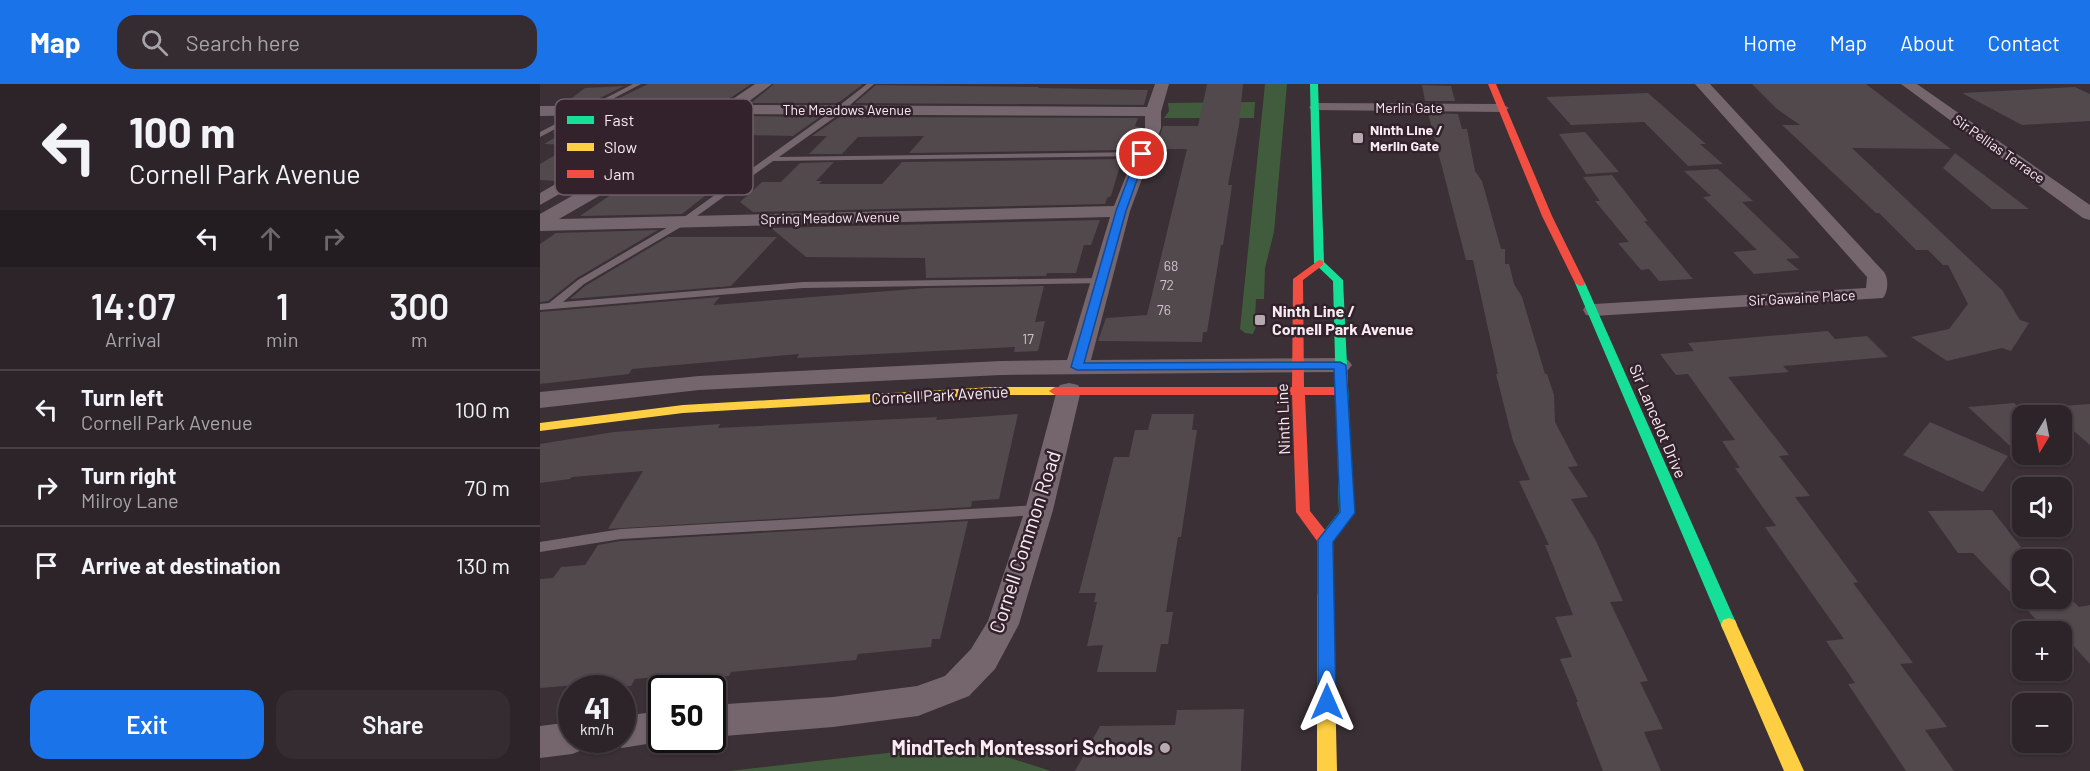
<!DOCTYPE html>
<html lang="en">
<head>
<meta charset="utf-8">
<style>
  :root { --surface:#2c2428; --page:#342c30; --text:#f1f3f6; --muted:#a6a4a8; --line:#484145; --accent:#1a73e8 }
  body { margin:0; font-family:Barlow,sans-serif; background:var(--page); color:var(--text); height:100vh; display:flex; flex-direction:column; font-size:22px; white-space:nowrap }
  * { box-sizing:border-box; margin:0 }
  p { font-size:20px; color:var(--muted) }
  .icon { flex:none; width:33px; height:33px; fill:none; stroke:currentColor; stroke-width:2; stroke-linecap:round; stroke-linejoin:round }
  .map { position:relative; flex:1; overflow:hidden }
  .sheet { display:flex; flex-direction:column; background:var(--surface); width:540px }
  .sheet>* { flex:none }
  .guide { background:#2c2428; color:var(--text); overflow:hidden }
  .needle { width:39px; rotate:190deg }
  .tools { position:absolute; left:1472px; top:321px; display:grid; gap:12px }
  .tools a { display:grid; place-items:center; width:60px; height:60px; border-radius:12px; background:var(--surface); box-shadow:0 2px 4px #0004,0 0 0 2px var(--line); font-size:30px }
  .speed { position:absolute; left:18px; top:591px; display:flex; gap:12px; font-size:30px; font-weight:700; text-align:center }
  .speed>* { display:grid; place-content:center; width:78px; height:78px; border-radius:50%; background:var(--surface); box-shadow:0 2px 4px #0004,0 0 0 2px var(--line); line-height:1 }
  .speed small { font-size:15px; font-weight:400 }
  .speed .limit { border:3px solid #111; border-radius:9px; background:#fff; color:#111 }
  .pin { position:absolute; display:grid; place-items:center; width:51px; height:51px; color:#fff; margin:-26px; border:3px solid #fff; border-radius:50%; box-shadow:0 2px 6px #0007 }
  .me { position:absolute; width:66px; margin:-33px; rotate:0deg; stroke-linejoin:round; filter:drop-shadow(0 0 4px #0008) }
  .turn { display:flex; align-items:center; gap:21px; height:126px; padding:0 30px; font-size:27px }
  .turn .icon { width:78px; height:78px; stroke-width:2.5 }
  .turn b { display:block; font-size:42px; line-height:51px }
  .lanes { display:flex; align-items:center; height:57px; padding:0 30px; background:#0003; justify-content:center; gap:30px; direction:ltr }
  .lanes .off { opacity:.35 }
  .eta { display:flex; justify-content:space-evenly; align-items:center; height:102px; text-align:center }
  .eta b { font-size:36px; font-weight:600; line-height:42px }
  .action { display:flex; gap:12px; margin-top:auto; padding:12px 30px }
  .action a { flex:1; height:69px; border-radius:18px; background:var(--accent); color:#fff; font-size:24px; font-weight:600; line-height:69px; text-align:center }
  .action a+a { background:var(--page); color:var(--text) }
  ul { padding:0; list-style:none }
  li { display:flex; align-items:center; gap:18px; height:78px; padding:0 30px; border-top:2px solid var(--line) }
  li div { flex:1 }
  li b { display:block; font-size:22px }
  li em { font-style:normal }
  header { display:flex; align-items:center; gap:36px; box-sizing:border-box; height:84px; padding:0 30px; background:var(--accent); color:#fff }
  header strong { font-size:28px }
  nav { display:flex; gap:33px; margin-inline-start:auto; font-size:21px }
  .search { width:420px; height:54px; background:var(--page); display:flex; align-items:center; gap:15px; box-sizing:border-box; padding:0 21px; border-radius:18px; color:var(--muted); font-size:22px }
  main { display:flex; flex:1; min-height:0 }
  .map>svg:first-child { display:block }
  .green { fill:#405c3c }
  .building { fill:#52494d }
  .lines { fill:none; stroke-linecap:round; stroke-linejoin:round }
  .lane { fill:#75666e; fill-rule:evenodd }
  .street { fill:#75666e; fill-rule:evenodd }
  .fast { fill:#16e098; fill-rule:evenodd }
  .slow { fill:#ffcf43; fill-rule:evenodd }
  .jam { fill:#f24e42; fill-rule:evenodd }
  .route { fill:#1a73e8; stroke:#114b97; stroke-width:1.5 }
  .poi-dot { fill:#b6aab0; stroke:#33222b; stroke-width:2 }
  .labels { text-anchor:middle; stroke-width:5; stroke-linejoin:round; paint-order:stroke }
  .far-street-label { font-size:14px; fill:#f8ecf2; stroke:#33222b }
  .far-poi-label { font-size:14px; font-weight:bold; fill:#f8ecf2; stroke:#33222b; text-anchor:start }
  .number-label { font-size:14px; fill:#cec3c9 }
  .poi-label { font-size:16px; font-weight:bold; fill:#f8ecf2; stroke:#33222b; text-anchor:start }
  .street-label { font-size:16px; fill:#f8ecf2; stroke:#33222b }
  .near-street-label { font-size:20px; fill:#f8ecf2; stroke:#33222b }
  .near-poi-label { font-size:20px; font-weight:bold; fill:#f8ecf2; stroke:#33222b; text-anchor:end }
  .key { fill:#33222b; stroke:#6e5f67; stroke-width:1.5 }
  .key-label { font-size:16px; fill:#f8ecf2 }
</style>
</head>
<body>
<header>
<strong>Map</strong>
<div class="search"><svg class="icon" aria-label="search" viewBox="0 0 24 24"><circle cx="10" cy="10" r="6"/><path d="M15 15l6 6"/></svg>Search here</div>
<nav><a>Home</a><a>Map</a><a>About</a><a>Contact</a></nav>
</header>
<main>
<section class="sheet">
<div class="guide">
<div class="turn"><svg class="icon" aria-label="left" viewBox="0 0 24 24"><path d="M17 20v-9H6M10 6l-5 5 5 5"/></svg><div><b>100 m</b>Cornell Park Avenue</div></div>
<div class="lanes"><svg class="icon" aria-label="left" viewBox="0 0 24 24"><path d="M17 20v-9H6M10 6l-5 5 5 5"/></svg><svg class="icon off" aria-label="ahead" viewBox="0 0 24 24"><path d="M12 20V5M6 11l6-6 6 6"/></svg><svg class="icon off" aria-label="right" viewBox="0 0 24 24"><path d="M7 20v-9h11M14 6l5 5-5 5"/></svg></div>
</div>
<div class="eta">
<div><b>14:07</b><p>Arrival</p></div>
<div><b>1</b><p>min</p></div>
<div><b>300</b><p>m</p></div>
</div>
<ul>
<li><svg class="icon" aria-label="left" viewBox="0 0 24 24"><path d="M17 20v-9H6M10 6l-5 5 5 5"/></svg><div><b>Turn left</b><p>Cornell Park Avenue</p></div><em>100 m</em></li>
<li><svg class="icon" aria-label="right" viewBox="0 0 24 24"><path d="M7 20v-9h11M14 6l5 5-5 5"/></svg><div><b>Turn right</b><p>Milroy Lane</p></div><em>70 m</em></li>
<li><svg class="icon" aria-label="arrive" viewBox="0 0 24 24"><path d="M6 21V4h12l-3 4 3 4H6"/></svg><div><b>Arrive at destination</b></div><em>130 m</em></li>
</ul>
<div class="action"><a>Exit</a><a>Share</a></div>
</section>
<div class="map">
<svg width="1550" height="687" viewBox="0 0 1550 687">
  <rect width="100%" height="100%" fill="#3a3035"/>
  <path class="green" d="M 725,0 L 747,0 L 734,148 L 725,184 L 724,215 L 716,215 L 715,234 L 719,235 L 713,250 L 705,249 L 700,245 Z
    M 715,18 L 714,34 L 624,34 L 629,27 L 628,19 Z
    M 426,660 L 511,687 L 189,687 Z"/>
  <path class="building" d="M 108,0 L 211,0 L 183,19 L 69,19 Z
    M 234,0 L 321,0 L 322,1 L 298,19 L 211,19 Z
    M 667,0 L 703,0 L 699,41 L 688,101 L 692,101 L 690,116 L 683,161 L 681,161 L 667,248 L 663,248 L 662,258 L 558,257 L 566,234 L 607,231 L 647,65 L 616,65 L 623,42 L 658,42 Z
    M 1212,0 L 1326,0 L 1411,65 L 1312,64 L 1462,206 L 1480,236 L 1489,239 L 1471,267 L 1462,264 L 1407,277 L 1371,253 L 1409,245 L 1428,220 L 1408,181 L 1403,181 L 1388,166 L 1376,166 L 1339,129 L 1336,129 L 1242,41 L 1260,41 L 1237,25 Z
    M 336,1 L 499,3 L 498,4 L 608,6 L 604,21 L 315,19 Z
    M 882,1 L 911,2 L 915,17 L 885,17 Z
    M 84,2 L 50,19 L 24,20 L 45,4 Z
    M 1535,3 L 1550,10 L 1550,37 L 1482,41 L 1422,9 Z
    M 1108,9 L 1166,60 L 1160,60 L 1183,80 L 1148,82 L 1104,38 L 1031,41 L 1006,13 Z
    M 888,29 L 918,30 L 922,45 L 927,45 L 935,87 L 942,97 L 961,165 L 965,165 L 965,180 L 969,180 L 974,200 L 982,213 L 1005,290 L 1007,290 L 1014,311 L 1015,338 L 1038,382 L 1028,383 L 1048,413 L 1031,415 L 1056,457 L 1083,517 L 1070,518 L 1108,597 L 1100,598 L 1123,645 L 1104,648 L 1121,687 L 1063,687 L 1036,618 L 1038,618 L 1020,575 L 1032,573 L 1015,533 L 1033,531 L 1005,461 L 1009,461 L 979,397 L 990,396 L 973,357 L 956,290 L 958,290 L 933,176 L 926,176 Z
    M 129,32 L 17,97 L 0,96 L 0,80 L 32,61 L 4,60 L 21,50 L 12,49 L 42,34 Z
    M 191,32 L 280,33 L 253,52 L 206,51 L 131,106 L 171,107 L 142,130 L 40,132 L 88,99 L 86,99 Z
    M 299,33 L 598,34 L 595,42 L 603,44 L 594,65 L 584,66 L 369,69 L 384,52 L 318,53 L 302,70 L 269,70 L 287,52 L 272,52 Z
    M 1045,48 L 1079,88 L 1046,90 L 1019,50 Z
    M 1415,69 L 1489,125 L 1452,125 L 1403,84 Z
    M 582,75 L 571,112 L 567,114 L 565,120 L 213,128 L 200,118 L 222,98 L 241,98 L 260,79 L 294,78 L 276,97 L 282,97 L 279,100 L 342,100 L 362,78 Z
    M 1178,85 L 1213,117 L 1202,118 L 1260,174 L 1246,175 L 1259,186 L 1214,190 L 1193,168 L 1217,166 L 1163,113 L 1171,112 L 1144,87 Z
    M 1072,91 L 1108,137 L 1104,137 L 1153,195 L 1119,197 L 1109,185 L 1101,186 L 1078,159 L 1089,158 L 1055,117 L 1060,117 L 1043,93 Z
    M 560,136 L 551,161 L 544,161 L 536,189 L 507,189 L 506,192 L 386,194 L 385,174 L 266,173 L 231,144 Z
    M 118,146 L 37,194 L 8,217 L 0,218 L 0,160 L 16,149 Z
    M 128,153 L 237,153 L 191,202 L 30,215 L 45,202 Z
    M 504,202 L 495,238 L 505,237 L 498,267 L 474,268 L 475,263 L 257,274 L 259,270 L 92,285 L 89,290 L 0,300 L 0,228 L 180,213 L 173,221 L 386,204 Z
    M 1288,247 L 1295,255 L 1327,252 L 1348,273 L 1243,282 L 1249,288 L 1188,293 L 1249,371 L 1239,372 L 1270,412 L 1255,413 L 1318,498 L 1313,499 L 1373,579 L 1360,580 L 1407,643 L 1385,646 L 1414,687 L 1366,687 L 1308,600 L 1315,599 L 1286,557 L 1304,555 L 1225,443 L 1236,442 L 1195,384 L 1200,384 L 1182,357 L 1195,356 L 1148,290 L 1136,291 L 1120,270 L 1154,267 L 1148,259 Z
    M 1474,319 L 1482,326 L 1482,373 L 1428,323 Z
    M 1550,320 L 1550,361 L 1521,336 L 1521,332 L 1515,332 L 1506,323 Z
    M 478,330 L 459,415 L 432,417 L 431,423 L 68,445 L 103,387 L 32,393 L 30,395 L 0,399 L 0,360 L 74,348 L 180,340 L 178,344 L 397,333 L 396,336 Z
    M 612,330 L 654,330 L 652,346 L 657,346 L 641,453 L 638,453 L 626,528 L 633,528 L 628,560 L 621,560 L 616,588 L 557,588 L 563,561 L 547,562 L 557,518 L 554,518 L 556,509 L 539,509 L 574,373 L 589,373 L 595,346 L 608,346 Z
    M 1390,338 L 1468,372 L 1443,408 L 1363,371 Z
    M 1452,426 L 1491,476 L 1482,476 L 1482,514 L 1521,514 L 1521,505 L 1539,523 L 1550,521 L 1550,580 L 1528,556 L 1521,557 L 1521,548 L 1508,548 L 1433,469 L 1418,469 L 1388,427 Z
    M 428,437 L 400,555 L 392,555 L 391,563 L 318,570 L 316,576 L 191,588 L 189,592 L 156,595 L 158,589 L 95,595 L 91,602 L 57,604 L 60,599 L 0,604 L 0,495 L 13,494 L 21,483 L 45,481 L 58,461 L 81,457 Z
    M 704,625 L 701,687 L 535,687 L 560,642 L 635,641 L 637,626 Z"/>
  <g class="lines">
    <path class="lane" d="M 93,0 L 101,0 L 0,53 L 0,48 Z
      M 327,0 L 334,0 L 302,28 L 239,73 L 602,68 L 606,70 L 602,72 L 233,77 L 146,140 L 44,200 L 23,218 L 263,198 L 562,194 L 567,197 L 565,199 L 263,204 L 0,226 L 0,220 L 9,219 L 38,196 L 140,136 L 296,24 Z
      M 499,421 L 504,423 L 506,426 L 504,429 L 499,431 L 81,455 L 0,468 L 0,458 L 81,445 Z"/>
    <path class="street" d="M 215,0 L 232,0 L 204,21 L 607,23 L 615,0 L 629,0 L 621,28 L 621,44 L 590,127 L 551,276 L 800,274 L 808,276 L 812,281 L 808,286 L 800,288 L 461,291 L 159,306 L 0,324 L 0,308 L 159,292 L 461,277 L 527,276 L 570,133 L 0,147 L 0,130 L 106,70 L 169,30 L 156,30 L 154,33 L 0,121 L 0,109 L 138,30 L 0,32 L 0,22 L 184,21 ZM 190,30 L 605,32 L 605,44 L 574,122 L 19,135 L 118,78 Z
      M 1155,0 L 1170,0 L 1344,188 C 1349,195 1348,208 1343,214 L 1054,232 L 1046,231 L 1043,226 L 1046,221 L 1054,220 L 1326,204 L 1327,193 Z
      M 1361,0 L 1377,0 L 1550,121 L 1550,136 L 1543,134 Z
      M 776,19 L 962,20 L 969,24 L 962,28 L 771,26 L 769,23 Z
      M 529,299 L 538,301 L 541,306 L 513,426 L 479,540 L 455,585 L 429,612 L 378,632 L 293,643 L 172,653 L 172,621 L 293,613 L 377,602 L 405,592 L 431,565 L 448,537 L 485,426 L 517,306 L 520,301 Z
      M 122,627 L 122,656 L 131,656 L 82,664 L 69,659 L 68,656 L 82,656 L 82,632 Z
      M 32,638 L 32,656 L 49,656 L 45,665 L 32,670 L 0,674 L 0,642 Z"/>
    <path class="fast" d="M 770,0 L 778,0 L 784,178 L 803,196 L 814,429 L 790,460 L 780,460 L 777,456 L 799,428 L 793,197 L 774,179 Z
      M 1040,196 L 1045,199 L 1197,541 L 1195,546 L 1189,548 L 1183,546 L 1181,541 L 1035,199 Z"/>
    <path class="slow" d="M 453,303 L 515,303 L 521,307 L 515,311 L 453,311 L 143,329 L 0,347 L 0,339 L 143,321 Z
      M 785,504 L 791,505 L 793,510 L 797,687 L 777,687 L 777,510 L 779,505 Z
      M 1189,534 L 1195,536 L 1197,541 L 1264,687 L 1244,687 L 1181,541 L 1183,536 Z"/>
    <path class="jam" d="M 948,0 L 956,0 L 1012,132 L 1045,199 L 1044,201 L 1040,202 L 1035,199 L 1002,132 Z
      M 779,176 L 783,177 L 783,181 L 763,196 L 764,303 L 801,303 L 807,307 L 801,311 L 765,311 L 770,427 L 793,456 L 793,510 L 791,515 L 785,516 L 779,515 L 777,510 L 777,457 L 756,428 L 752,311 L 515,311 L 509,307 L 515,303 L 752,303 L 753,195 Z"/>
  </g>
  <path class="route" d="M 602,68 L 606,70 L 586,127 L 544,279 L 800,278 L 806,281 L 815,429 L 793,458 L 796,618 L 793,624 L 787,626 L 780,624 L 778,618 L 778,456 L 800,428 L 794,285 L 537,286 L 531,283 L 576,127 L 597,70 Z"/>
  <g class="poi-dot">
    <rect x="812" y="48" width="12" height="12" rx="3"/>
    <rect x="714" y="230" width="12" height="12" rx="3"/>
    <circle cx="625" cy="664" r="6"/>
  </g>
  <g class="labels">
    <g class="far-street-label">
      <text x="869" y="29">Merlin Gate</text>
      <text x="307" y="31">The Meadows Avenue</text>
      <text transform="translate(1459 65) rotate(35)" y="5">Sir Pellias Terrace</text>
      <text transform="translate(290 134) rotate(-1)" y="5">Spring Meadow Avenue</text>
      <text transform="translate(1262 214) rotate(-3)" y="5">Sir Gawaine Place</text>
    </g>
    <g class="far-poi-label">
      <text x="830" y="51">Ninth Line /<tspan x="830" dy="16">Merlin Gate</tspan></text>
    </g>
    <g class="number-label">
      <text x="631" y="187">68</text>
      <text x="627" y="206">72</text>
      <text x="624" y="231">76</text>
      <text x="488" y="260">17</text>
    </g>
    <g class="poi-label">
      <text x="732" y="233">Ninth Line /<tspan x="732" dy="18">Cornell Park Avenue</tspan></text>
    </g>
    <g class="street-label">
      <text transform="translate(400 311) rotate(-3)" y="6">Cornell Park Avenue</text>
      <text transform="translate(743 335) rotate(-92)" y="6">Ninth Line</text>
      <text transform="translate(1118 337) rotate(67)" y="6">Sir Lancelot Drive</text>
    </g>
    <g class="near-street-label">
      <text transform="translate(485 458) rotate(-72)" y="7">Cornell Common Road</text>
    </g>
    <g class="near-poi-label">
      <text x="613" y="671">MindTech Montessori Schools</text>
    </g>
  </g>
  <rect x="15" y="15" width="198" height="96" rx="9" class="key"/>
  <rect x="27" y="32" width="27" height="8" fill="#16e098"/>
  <rect x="27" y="59" width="27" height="8" fill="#ffcf43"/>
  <rect x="27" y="86" width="27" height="8" fill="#f24e42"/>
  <g class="key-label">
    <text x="64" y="42">Fast</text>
    <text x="64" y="69">Slow</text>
    <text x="64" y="96">Jam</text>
  </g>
</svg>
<div class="tools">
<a><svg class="needle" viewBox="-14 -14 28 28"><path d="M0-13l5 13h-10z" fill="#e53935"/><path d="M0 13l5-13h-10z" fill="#a6a4a8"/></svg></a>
<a><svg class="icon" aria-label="sound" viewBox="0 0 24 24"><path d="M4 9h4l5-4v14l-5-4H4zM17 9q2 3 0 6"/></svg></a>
<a><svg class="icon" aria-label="search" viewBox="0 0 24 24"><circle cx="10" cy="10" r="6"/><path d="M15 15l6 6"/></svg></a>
<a>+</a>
<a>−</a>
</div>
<div class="speed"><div>41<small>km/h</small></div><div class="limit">50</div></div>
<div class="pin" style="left:602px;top:70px;background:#d93025"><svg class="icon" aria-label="arrive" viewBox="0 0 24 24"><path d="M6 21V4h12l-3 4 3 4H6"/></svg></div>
<svg class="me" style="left:787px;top:618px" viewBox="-20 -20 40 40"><path d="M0-17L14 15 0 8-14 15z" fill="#1a73e8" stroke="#fff" stroke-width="4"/></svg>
</div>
</main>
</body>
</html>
